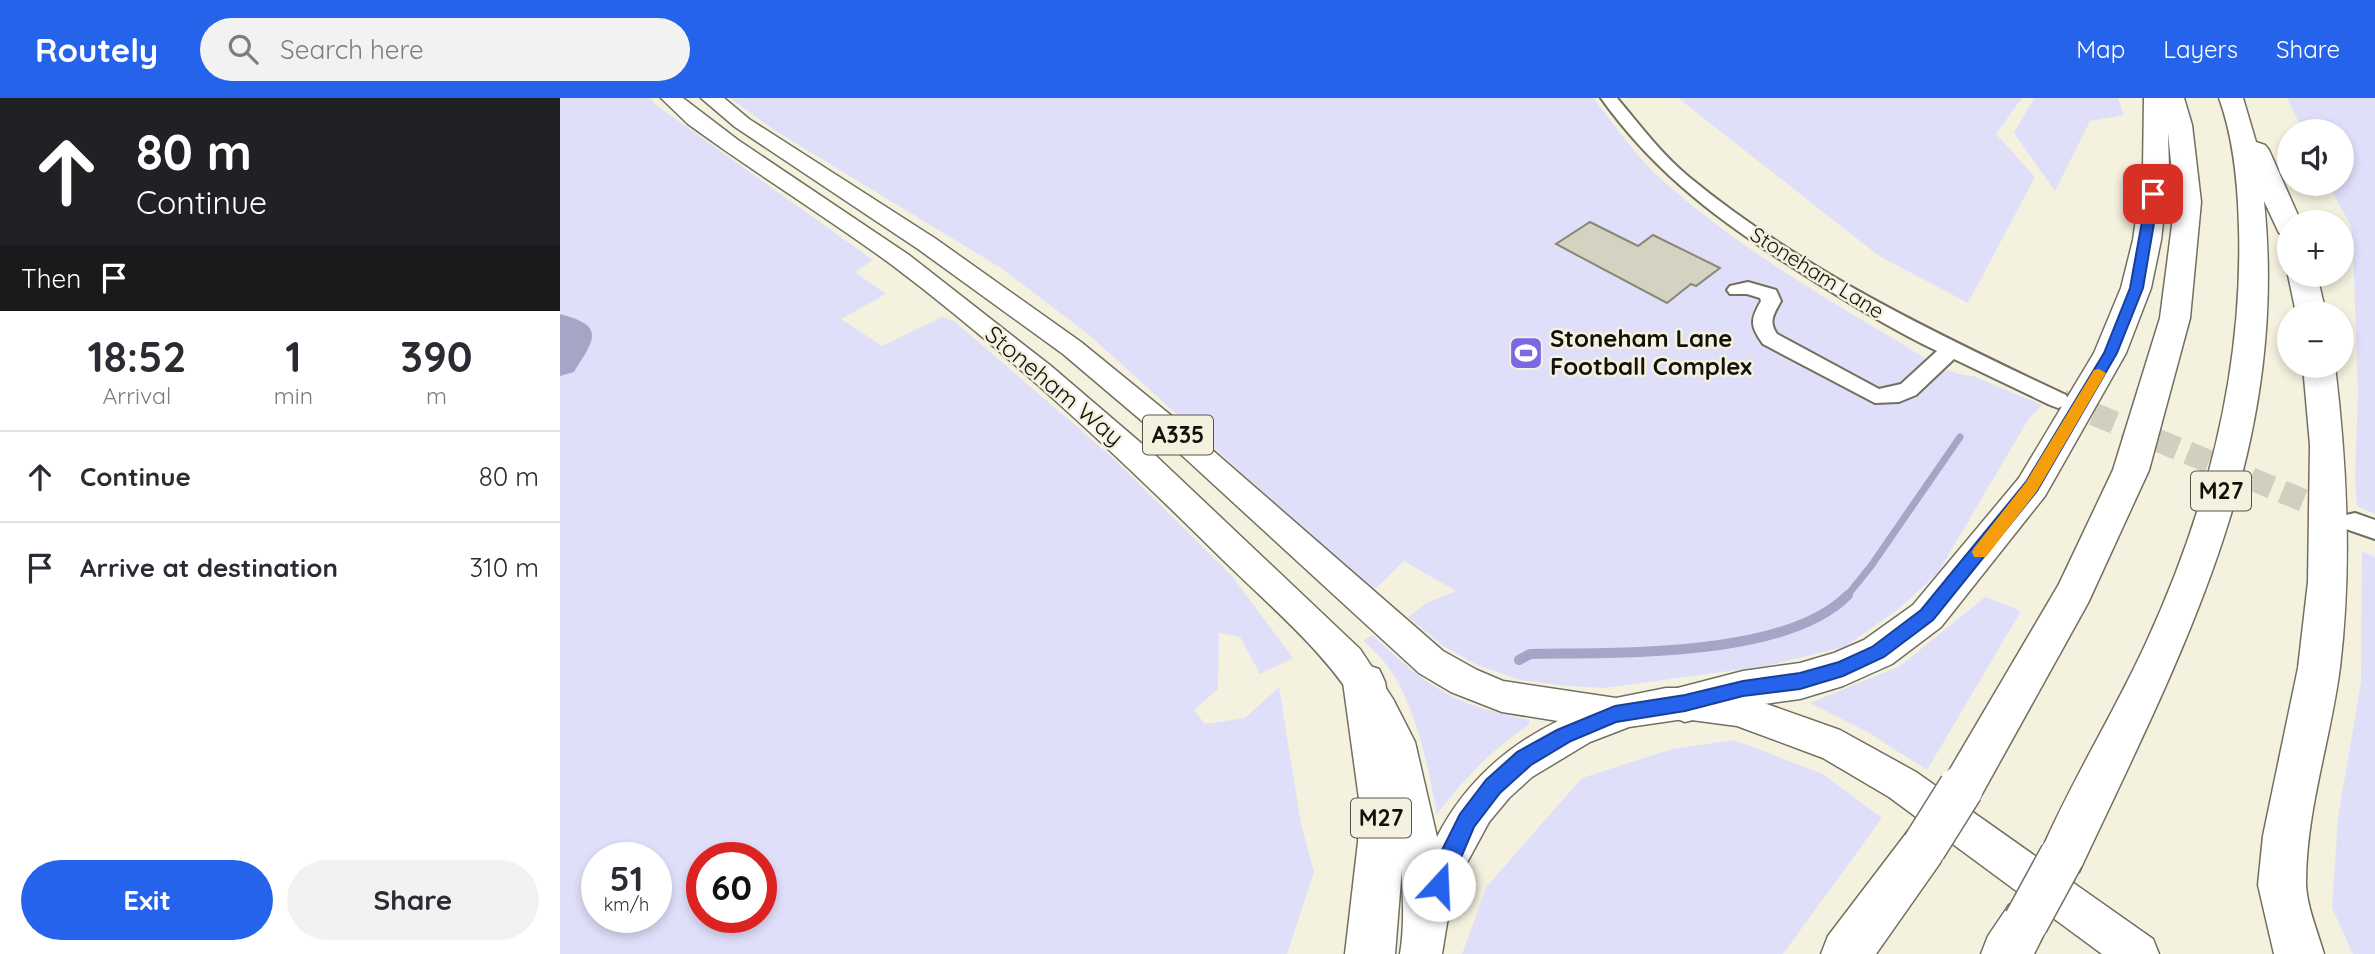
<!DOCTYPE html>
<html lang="en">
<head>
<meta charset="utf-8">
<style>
  :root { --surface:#fff; --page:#f2f2f3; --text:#2b2b33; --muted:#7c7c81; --line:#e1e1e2; --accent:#2563eb }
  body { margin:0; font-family:Quicksand,sans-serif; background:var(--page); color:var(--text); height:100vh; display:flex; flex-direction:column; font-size:26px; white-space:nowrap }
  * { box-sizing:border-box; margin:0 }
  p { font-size:23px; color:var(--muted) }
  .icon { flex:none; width:38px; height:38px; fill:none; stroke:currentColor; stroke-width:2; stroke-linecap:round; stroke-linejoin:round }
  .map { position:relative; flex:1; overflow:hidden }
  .drawer { display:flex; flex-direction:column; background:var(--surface); width:560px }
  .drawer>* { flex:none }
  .banner { background:#202124; color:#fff; overflow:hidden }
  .buttons { position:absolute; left:1717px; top:21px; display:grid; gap:14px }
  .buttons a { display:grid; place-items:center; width:77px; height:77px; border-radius:50%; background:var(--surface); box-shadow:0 4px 10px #0003; font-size:35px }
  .speed { position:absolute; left:21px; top:744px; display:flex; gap:14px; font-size:35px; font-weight:700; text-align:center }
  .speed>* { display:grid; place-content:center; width:91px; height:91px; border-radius:50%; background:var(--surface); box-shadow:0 4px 10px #0003; line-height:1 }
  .speed small { font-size:18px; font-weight:400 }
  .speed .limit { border:10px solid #d22; background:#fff; color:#111 }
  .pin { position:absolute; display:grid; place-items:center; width:60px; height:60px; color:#fff; margin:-30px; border-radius:14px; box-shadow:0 4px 10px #0006 }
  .me { position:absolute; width:77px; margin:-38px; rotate:20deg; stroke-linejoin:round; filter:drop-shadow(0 0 5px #0008) }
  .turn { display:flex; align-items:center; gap:24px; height:147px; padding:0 21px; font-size:32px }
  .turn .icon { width:91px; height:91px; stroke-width:2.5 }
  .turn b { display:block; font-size:49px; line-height:60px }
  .then { display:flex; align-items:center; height:66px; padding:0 21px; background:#0003; gap:14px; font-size:26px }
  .eta { display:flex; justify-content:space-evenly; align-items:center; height:119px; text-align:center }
  .eta b { font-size:42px; font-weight:700; line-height:49px }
  .button { display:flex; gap:14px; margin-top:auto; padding:14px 21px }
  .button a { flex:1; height:80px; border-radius:42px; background:var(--accent); color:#fff; font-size:28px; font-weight:700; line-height:80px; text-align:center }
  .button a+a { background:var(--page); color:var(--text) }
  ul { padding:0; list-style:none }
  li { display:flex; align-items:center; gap:21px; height:91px; padding:0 21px; border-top:2px solid var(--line) }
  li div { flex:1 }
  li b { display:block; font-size:26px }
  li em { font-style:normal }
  header { display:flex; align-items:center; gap:42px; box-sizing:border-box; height:98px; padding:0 35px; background:var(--accent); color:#fff }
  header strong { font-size:33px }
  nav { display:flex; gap:38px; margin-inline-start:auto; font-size:24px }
  .search { width:490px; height:63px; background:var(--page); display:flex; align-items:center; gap:18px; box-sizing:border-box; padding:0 24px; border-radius:38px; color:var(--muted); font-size:26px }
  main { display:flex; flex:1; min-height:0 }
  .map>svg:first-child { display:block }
  .green { fill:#e0dffa; fill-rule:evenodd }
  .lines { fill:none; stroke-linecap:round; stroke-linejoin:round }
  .stream-far1 { stroke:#a6a5c5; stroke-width:7 }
  .stream { stroke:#a6a5c5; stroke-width:10 }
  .river { fill:#a6a5c5; fill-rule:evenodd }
  .building { fill:#d4d2c0; stroke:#8a8777; stroke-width:2 }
  .minor-tunnel { stroke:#d2cfbf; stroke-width:23; stroke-dasharray:23 11; stroke-linecap:butt }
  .minor-casing { stroke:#726f5f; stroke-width:4 }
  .major-casing { stroke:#726f5f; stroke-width:3 }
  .highway-casing { stroke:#726f5f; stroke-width:3 }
  .minor { fill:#fff; fill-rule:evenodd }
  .major { fill:#fff; fill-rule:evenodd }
  .highway { fill:#fff; fill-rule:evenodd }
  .highway-bridge-casing { stroke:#726f5f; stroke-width:47; stroke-linecap:butt }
  .highway-bridge { stroke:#fff; stroke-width:44 }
  .route { fill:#2563eb; stroke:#184099; stroke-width:2 }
  .slow { fill:#f59e0b }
  .labels { text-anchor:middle; stroke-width:5; stroke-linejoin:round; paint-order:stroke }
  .far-street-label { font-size:21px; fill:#12110b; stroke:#f4f1df }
  .shield { fill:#f4f1df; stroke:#56544b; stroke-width:2 }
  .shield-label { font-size:23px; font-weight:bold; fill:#12110b }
  .poi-label { font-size:24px; font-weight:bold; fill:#12110b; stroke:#f4f1df; text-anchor:start }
  .street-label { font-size:24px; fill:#12110b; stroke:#f4f1df }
</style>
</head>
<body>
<header>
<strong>Routely</strong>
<div class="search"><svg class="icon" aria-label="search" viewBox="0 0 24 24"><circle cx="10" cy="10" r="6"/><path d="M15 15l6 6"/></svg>Search here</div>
<nav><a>Map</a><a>Layers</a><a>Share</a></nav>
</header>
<main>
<section class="drawer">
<div class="banner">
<div class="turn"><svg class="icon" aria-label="ahead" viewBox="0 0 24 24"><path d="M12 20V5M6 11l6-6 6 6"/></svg><div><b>80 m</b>Continue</div></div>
<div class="then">Then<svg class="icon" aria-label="arrive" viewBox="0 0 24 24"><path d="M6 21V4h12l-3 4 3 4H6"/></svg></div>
</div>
<div class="eta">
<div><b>18:52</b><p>Arrival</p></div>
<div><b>1</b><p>min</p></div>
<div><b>390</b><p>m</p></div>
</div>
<ul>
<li><svg class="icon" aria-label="ahead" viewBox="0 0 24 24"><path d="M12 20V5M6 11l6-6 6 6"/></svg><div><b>Continue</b></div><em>80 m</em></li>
<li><svg class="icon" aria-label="arrive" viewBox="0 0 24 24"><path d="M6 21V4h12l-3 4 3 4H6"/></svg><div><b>Arrive at destination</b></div><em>310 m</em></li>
</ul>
<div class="button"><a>Exit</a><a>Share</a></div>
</section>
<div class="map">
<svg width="1815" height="856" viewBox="0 0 1815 856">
  <rect width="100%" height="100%" fill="#f4f1df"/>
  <path class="green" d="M 0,0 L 91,0 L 96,7 L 313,162 L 295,174 L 326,196 L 281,221 L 322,248 L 382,219 L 394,223 L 552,359 L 672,478 L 733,560 L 700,576 L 680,539 L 659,535 L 658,591 L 634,612 L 645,626 L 685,620 L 719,589 L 741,726 L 754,774 L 727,856 L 0,856 ZM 37,760 L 96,760 L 96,819 L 37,819 ZM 142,760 L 201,760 L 201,819 L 142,819 Z
    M 170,0 L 1033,0 C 1055,27 1076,59 1102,82 C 1171,144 1256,195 1336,242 C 1359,256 1386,277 1413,278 L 1482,307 L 1468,322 L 1377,476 L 1337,512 L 1285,549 L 1206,568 L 1044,590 L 1008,588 L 960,582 L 917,567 L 882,547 L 848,519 L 867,505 L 896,493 L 844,463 L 813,493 L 528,236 L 441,170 L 214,32 Z
    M 1118,0 L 1462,0 L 1436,36 L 1475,79 L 1408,205 L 1319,158 Z
    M 1474,0 L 1558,0 L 1564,17 L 1530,23 L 1495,93 L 1454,35 Z
    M 1727,0 L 1815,0 L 1815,416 L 1797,408 L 1795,382 L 1798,295 L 1793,147 L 1791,128 L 1768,86 L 1782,86 L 1782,33 L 1743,33 Z
    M 1802,453 L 1815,459 L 1815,856 L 1793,856 L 1772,810 L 1778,720 L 1801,584 Z
    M 1425,499 L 1461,513 L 1367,672 L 1309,635 L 1250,605 L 1340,568 Z
    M 812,537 C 839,562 866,587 900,602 C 921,612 946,616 969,622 L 969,627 C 932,651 904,681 877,716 C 868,668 856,606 826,566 C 820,558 811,550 803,543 Z
    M 1174,642 L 1263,676 L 1322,720 L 1223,856 L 902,856 L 927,788 L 1022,680 L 1112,651 Z"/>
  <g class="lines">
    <path class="stream-far1" d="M 1286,499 L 1311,468 L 1400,339"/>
    <path class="stream" d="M 959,562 L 970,556 C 1056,554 1225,561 1288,497"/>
    <path class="river" d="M 0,216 C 46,228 35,241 14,274 L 0,278 Z"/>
  </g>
  <path class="building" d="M 1030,124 L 1078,148 L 1093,137 L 1160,170 L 1136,188 L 1131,186 L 1107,205 L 996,146 Z"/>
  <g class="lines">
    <path class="minor-tunnel" d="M 1502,303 L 1779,417"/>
    <g class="minor-casing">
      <path id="minor" d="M 1041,0 L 1057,0 C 1080,27 1101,56 1129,79 C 1242,172 1374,235 1506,297 L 1509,302 L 1506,307 L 1498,310 L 1490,307 L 1394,261 L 1356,297 L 1339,304 L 1315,305 L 1203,246 C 1190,228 1190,222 1201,203 L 1200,200 L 1187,196 L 1170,196 L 1167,192 L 1170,188 L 1188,184 L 1216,192 L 1221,203 C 1214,216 1208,223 1217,236 L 1319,291 L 1341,286 L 1377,253 C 1333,232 1292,207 1251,181 C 1169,130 1098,80 1041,0 Z
        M 1795,415 L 1815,422 L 1815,441 L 1786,431 L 1783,424 L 1786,417 Z"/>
    </g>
    <g class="major-casing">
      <path id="major" d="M 101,0 L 123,0 L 178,42 L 349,157 L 491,268 L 595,357 L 800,551 L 833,601 L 855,644 L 877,739 C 904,686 945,649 998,623 L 942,614 L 891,594 L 859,575 L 615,351 L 503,256 L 358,151 L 175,29 L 141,0 L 164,0 L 189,21 L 376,141 L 521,244 L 635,337 L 883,553 L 917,572 L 943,583 L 1056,600 L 1106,590 L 1145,590 L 1187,599 L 1280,632 L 1356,674 L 1593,841 L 1599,856 L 1542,856 L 1329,699 L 1263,660 L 1177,628 L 1124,621 L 1069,629 L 1030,644 L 972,679 L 949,700 L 929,724 L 903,772 L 887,825 L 882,856 L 840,856 C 850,800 835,675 808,625 C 773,560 715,513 663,462 C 558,358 450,256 332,167 C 265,118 195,75 128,26 Z"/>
    </g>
    <g class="highway-casing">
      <path id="highway" d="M 1584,0 L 1624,0 L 1632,27 L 1641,104 L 1630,220 L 1589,372 L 1528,505 L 1417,705 L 1401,711 L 1385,705 L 1379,690 L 1499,486 L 1553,372 L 1600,220 L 1615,104 L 1608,34 L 1609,72 L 1601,142 L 1591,190 L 1566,255 L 1485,398 L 1381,529 L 1332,566 L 1283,588 L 1240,601 L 1183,609 L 1125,624 L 1110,618 L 1104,605 L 1110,592 L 1183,573 L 1240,565 L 1274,555 L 1304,542 L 1353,507 L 1459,380 L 1534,255 L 1561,190 L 1573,142 L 1583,72 Z
        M 1659,0 L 1683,0 L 1696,44 L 1705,47 L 1709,52 L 1741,124 L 1729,124 L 1729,137 L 1719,135 L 1704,103 C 1730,356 1622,554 1519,774 L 1502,781 L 1485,774 L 1479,758 C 1510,685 1553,617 1586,545 C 1646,415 1683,275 1679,130 C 1678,87 1674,41 1659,0 Z
        M 1728,177 L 1757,177 L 1766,215 L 1736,215 Z
        M 1743,268 L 1775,268 C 1787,367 1792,470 1780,569 C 1771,641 1746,712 1746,784 C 1746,807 1758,834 1764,856 L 1714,856 L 1698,787 L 1703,738 L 1738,570 L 1748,484 L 1750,347 Z
        M 804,566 L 819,571 L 825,584 L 845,701 L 844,744 L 835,856 L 785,856 L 798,744 L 799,701 L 783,584 L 789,571 Z
        M 1364,726 L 1380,733 L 1387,749 L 1380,765 L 1316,856 L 1261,856 L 1268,838 L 1348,733 Z
        M 1466,800 L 1483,807 L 1490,824 L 1474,856 L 1421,856 L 1428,838 L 1449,807 Z"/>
    </g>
    <use href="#minor" class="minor"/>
    <use href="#major" class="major"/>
    <use href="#highway" class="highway"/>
    <g class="highway-bridge-casing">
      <path id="highway-bridge" d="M 1364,749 L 1401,690
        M 1466,824 L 1502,758"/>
    </g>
    <use href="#highway-bridge" class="highway-bridge"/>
  </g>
  <path class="route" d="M 1593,92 L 1599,96 L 1583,190 L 1557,255 L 1477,393 L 1373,522 L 1324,559 L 1283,578 L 1240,591 L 1183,598 L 1125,613 L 1056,624 L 1011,643 L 971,667 L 940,695 L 914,729 L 886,795 L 879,798 L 872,795 L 869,787 L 879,758 L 900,716 L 926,682 L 957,654 L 997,632 L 1055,608 L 1125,597 L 1183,583 L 1240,575 L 1279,564 L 1312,549 L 1361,512 L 1466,384 L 1544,255 L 1570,190 L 1587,96 Z"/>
  <path class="slow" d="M 1539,271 L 1546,275 L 1477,393 L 1426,459 L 1414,459 L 1412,454 L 1414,450 L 1466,384 L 1534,272 Z"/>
  <defs>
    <g id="stadium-square" transform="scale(1.75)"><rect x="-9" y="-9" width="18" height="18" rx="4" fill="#7d68e3" stroke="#f4f1df"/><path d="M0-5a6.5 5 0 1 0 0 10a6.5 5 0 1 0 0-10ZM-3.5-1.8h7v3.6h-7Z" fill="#fff"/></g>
  </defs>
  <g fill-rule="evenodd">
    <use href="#stadium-square" x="966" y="255"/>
  </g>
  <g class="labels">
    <g class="far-street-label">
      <text transform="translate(1257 175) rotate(32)" y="7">Stoneham Lane</text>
    </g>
    <g class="shield">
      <rect x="583" y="317.5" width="70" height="39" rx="5"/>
      <rect x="1631" y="373.5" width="60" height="39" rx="5"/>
      <rect x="791" y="700.5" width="60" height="39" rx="5"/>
    </g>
    <g class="shield-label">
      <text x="618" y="345">A335</text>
      <text x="1661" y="401">M27</text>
      <text x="821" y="728">M27</text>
    </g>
    <g class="poi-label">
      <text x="990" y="249">Stoneham Lane<tspan x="990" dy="28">Football Complex</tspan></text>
    </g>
    <g class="street-label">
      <text transform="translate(494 288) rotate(40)" y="8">Stoneham Way</text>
    </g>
  </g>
</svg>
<div class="buttons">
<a><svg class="icon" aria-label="sound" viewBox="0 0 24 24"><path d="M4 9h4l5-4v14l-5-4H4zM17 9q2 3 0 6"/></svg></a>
<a>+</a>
<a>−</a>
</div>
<div class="speed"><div>51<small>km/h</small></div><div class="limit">60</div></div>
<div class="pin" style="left:1593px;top:96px;background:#d93025"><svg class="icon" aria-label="arrive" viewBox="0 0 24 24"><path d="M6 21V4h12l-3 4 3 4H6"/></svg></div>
<svg class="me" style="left:879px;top:787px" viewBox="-20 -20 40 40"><circle r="19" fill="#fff"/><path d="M0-13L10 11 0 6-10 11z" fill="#2563eb"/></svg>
</div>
</main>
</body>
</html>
